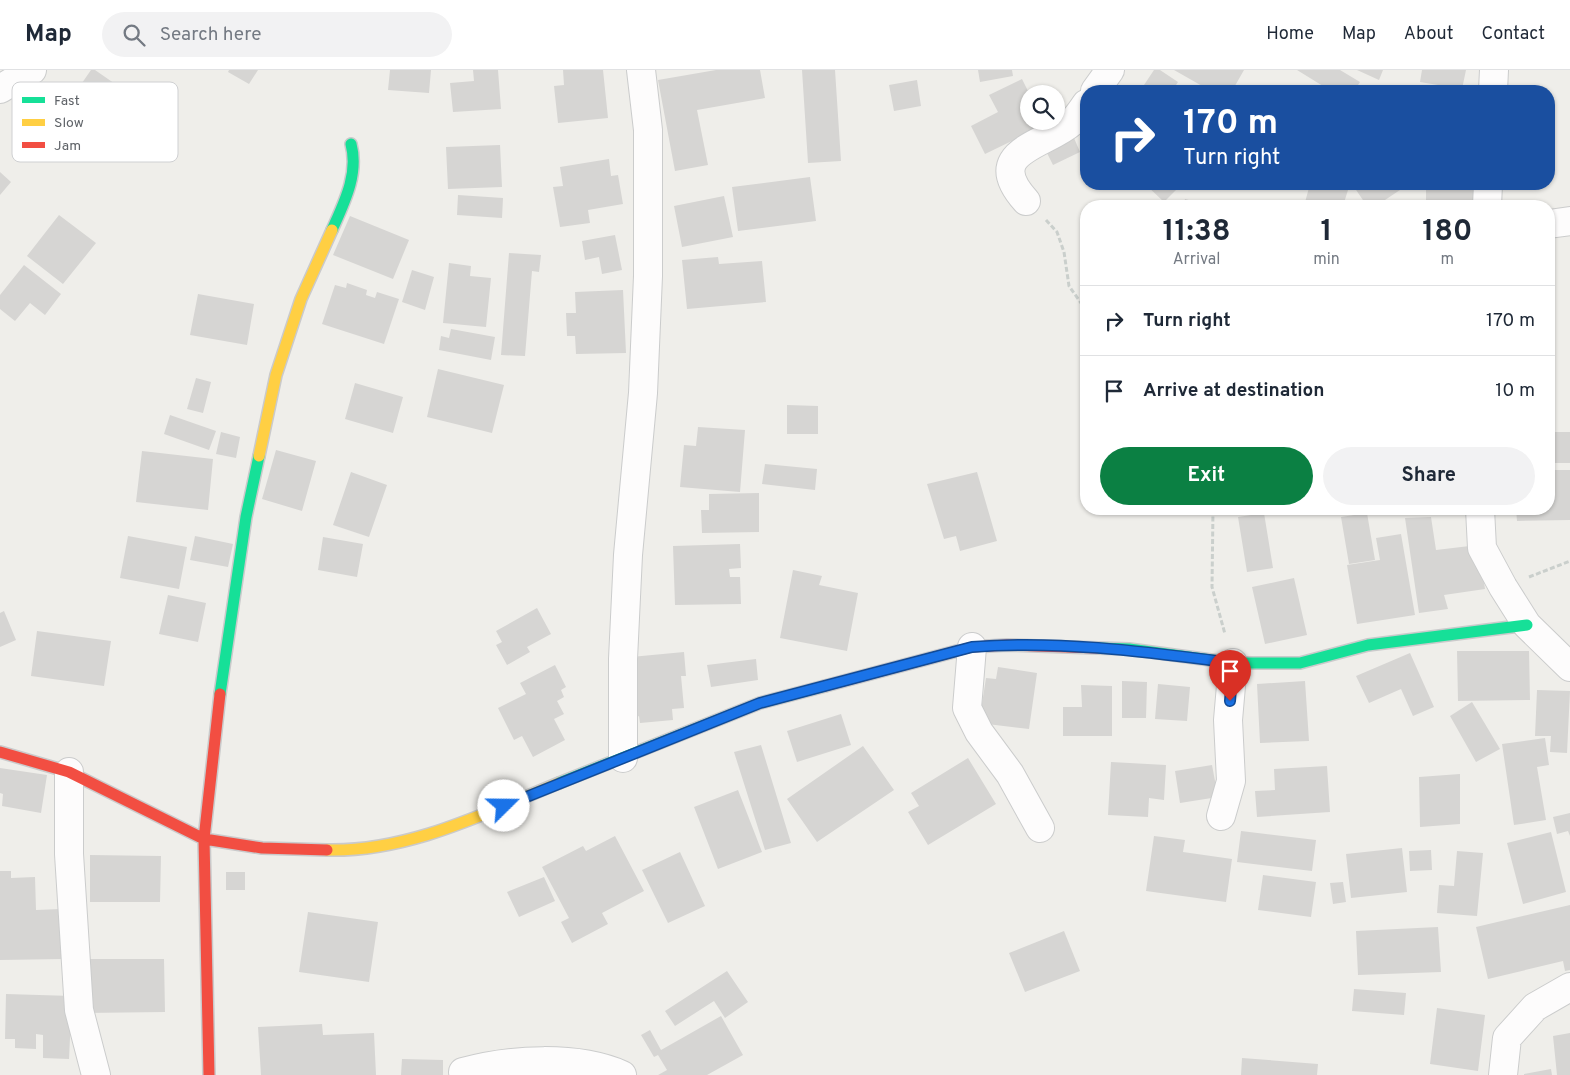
<!DOCTYPE html>
<html lang="en">
<head>
<meta charset="utf-8">
<style>
  :root { --surface:#fff; --page:#f2f2f3; --text:#1f2937; --muted:#747a83; --line:#e0e1e3; --accent:#0b8043 }
  body { margin:0; font-family:Overpass,sans-serif; background:var(--page); color:var(--text); height:100vh; display:flex; flex-direction:column; font-size:19px; white-space:nowrap }
  * { box-sizing:border-box; margin:0 }
  p { font-size:16px; color:var(--muted) }
  .icon { flex:none; width:28px; height:28px; fill:none; stroke:currentColor; stroke-width:2; stroke-linecap:round; stroke-linejoin:round }
  .map { position:relative; flex:1; overflow:hidden }
  .sheet { position:absolute; left:1080px; top:130px; width:475px; height:315px; display:flex; flex-direction:column; background:var(--surface); border-radius:20px; box-shadow:0 1px 4px #0004 }
  .sheet>* { flex:none }
  .banner { position:absolute; left:1080px; top:15px; width:475px; height:105px; border-radius:20px; box-shadow:0 1px 4px #0004; background:#1a4fa0; color:#fff; overflow:hidden }
  .buttons { position:absolute; left:1020px; top:15px; display:grid; gap:10px }
  .buttons a { display:grid; place-items:center; width:45px; height:45px; border-radius:50%; background:var(--surface); box-shadow:0 1px 4px #0004; font-size:25px }
  .pin { position:absolute; display:grid; place-items:center; width:42px; height:42px; color:#fff; margin:-51px -21px; border-radius:50% 50% 50% 0; rotate:-45deg; box-shadow:0 0 5px #0007 }
  .pin .icon { rotate:45deg }
  .me { position:absolute; width:55px; margin:-28px; rotate:68deg; stroke-linejoin:round; filter:drop-shadow(0 0 4px #0008) }
  .turn { display:flex; align-items:center; gap:18px; height:105px; padding:0 20px; font-size:22px }
  .turn .icon { width:65px; height:65px; stroke-width:2.5 }
  .turn b { display:block; font-size:35px; line-height:42px }
  .eta { display:flex; justify-content:space-evenly; align-items:center; height:85px; text-align:center }
  .eta b { font-size:30px; font-weight:700; line-height:35px }
  .action { display:flex; gap:10px; margin-top:auto; padding:10px 20px }
  .action a { flex:1; height:58px; border-radius:30px; background:var(--accent); color:#fff; font-size:20px; font-weight:700; line-height:58px; text-align:center }
  .action a+a { background:var(--page); color:var(--text) }
  ul { padding:0; list-style:none }
  li { display:flex; align-items:center; gap:15px; height:70px; padding:0 20px; border-top:1px solid var(--line) }
  li div { flex:1 }
  li b { display:block; font-size:19px }
  li em { font-style:normal }
  header { display:flex; align-items:center; gap:30px; box-sizing:border-box; height:70px; padding:0 25px; background:var(--surface); border-bottom:1px solid var(--line) }
  header strong { font-size:24px }
  nav { display:flex; gap:28px; margin-inline-start:auto; font-size:18px }
  .search { width:350px; height:45px; background:var(--page); display:flex; align-items:center; gap:12px; box-sizing:border-box; padding:0 18px; border-radius:28px; color:var(--muted); font-size:19px }
  .map>svg:first-child { display:block }
  .building { fill:#d6d5d3 }
  .lines { fill:none; stroke-linecap:round; stroke-linejoin:round }
  .street-casing { stroke:#cbcccc; stroke-width:30 }
  .fast-casing { stroke:#cacacb; stroke-width:14 }
  .slow-casing { stroke:#cacacb; stroke-width:14 }
  .jam-casing { stroke:#cacacb; stroke-width:14 }
  .path { stroke:#cacfcc; stroke-width:3; stroke-dasharray:5 2.5; stroke-linecap:butt }
  .street { stroke:#fdfcfc; stroke-width:28 }
  .fast { stroke:#16e098; stroke-width:11 }
  .slow { stroke:#ffcf43; stroke-width:11 }
  .jam { stroke:#f24e42; stroke-width:11 }
  .route-casing { stroke:#114b97; stroke-width:12 }
  .route { stroke:#1a73e8; stroke-width:9 }
  .key { fill:#fff; stroke:#cfd0d2; stroke-width:1 }
  .key-label { font-size:14px; fill:#5f6368 }
</style>
</head>
<body>
<header>
<strong>Map</strong>
<div class="search"><svg class="icon" aria-label="search" viewBox="0 0 24 24"><circle cx="10" cy="10" r="6"/><path d="M15 15l6 6"/></svg>Search here</div>
<nav><a>Home</a><a>Map</a><a>About</a><a>Contact</a></nav>
</header>
<div class="map">
<svg width="1570" height="1005" viewBox="0 0 1570 1005">
  <rect width="100%" height="100%" fill="#efeeea"/>
  <path class="building" d="M 91,0 L 95,0 L 147,36 L 121,74 L 66,36 Z
    M 229,0 L 258,0 L 249,14 L 228,2 Z
    M 390,0 L 431,0 L 429,23 L 388,20 Z
    M 473,0 L 498,0 L 501,39 L 453,42 L 450,13 L 474,11 Z
    M 563,0 L 603,0 L 608,48 L 558,53 L 554,16 L 564,15 Z
    M 716,0 L 760,0 L 765,28 L 697,40 L 708,95 L 675,101 L 658,10 Z
    M 802,0 L 835,0 L 841,91 L 808,93 Z
    M 978,0 L 1012,0 L 1013,6 L 980,12 Z
    M 1154,0 L 1160,0 L 1178,12 L 1172,21 L 1140,21 Z
    M 1174,0 L 1244,0 L 1232,21 L 1211,21 Z
    M 1297,0 L 1340,0 L 1360,12 L 1354,21 L 1331,21 Z
    M 1357,0 L 1383,0 L 1379,10 Z
    M 1422,0 L 1466,0 L 1462,19 L 1420,12 Z
    M 1022,9 L 1029,23 L 1029,51 L 1043,51 L 1045,55 L 985,84 L 971,56 L 998,42 L 989,25 Z
    M 917,10 L 921,36 L 894,41 L 889,15 Z
    M 1074,68 L 1080,82 L 1053,95 L 1046,81 Z
    M 500,75 L 502,117 L 448,119 L 446,77 Z
    M 609,89 L 611,106 L 618,105 L 623,134 L 588,140 L 590,153 L 560,157 L 553,117 L 563,116 L 560,97 Z
    M 0,102 L 11,112 L 0,125 Z
    M 810,107 L 816,151 L 738,161 L 732,117 Z
    M 1145,114 L 1182,114 L 1164,132 Z
    M 1310,114 L 1324,114 L 1348,120 L 1343,136 L 1304,136 Z
    M 1352,114 L 1409,114 L 1376,136 L 1367,136 Z
    M 1426,114 L 1475,114 L 1475,136 L 1426,136 Z
    M 458,125 L 503,128 L 502,148 L 457,145 Z
    M 724,126 L 733,167 L 682,177 L 674,136 Z
    M 1185,129 L 1211,136 L 1183,136 Z
    M 59,145 L 96,173 L 63,214 L 27,186 Z
    M 350,146 L 409,170 L 393,209 L 333,185 Z
    M 615,165 L 622,200 L 602,204 L 599,187 L 585,190 L 582,171 Z
    M 509,183 L 541,185 L 539,202 L 532,201 L 525,286 L 501,285 Z
    M 718,187 L 719,194 L 762,191 L 766,232 L 687,239 L 682,190 Z
    M 449,193 L 471,196 L 470,206 L 491,208 L 486,257 L 443,253 Z
    M 24,195 L 61,224 L 45,245 L 30,233 L 15,251 L 0,239 L 0,225 Z
    M 412,200 L 434,207 L 425,240 L 402,232 Z
    M 347,213 L 367,220 L 366,225 L 375,228 L 377,222 L 399,229 L 384,274 L 322,254 L 335,215 L 346,218 Z
    M 623,220 L 626,283 L 576,284 L 575,266 L 567,266 L 566,243 L 576,243 L 575,222 Z
    M 198,224 L 254,234 L 247,275 L 190,265 Z
    M 451,259 L 495,267 L 491,290 L 439,280 L 441,266 L 449,268 Z
    M 438,299 L 504,315 L 492,363 L 427,347 Z
    M 1549,299 L 1551,299 L 1554,337 L 1549,338 Z
    M 196,308 L 211,312 L 203,343 L 187,339 Z
    M 355,313 L 403,327 L 393,363 L 345,349 Z
    M 787,335 L 818,336 L 818,364 L 787,364 Z
    M 170,345 L 216,361 L 209,380 L 164,364 Z
    M 698,357 L 745,360 L 740,422 L 680,417 L 684,375 L 696,376 Z
    M 221,362 L 240,367 L 236,388 L 216,384 Z
    M 1549,362 L 1570,362 L 1570,393 L 1549,393 Z
    M 276,380 L 316,391 L 302,441 L 262,429 Z
    M 142,381 L 213,389 L 208,440 L 136,432 Z
    M 765,394 L 817,399 L 815,420 L 762,414 Z
    M 1549,400 L 1570,400 L 1570,450 L 1517,451 L 1516,439 L 1549,439 Z
    M 351,402 L 387,415 L 369,467 L 333,455 Z
    M 977,402 L 997,471 L 960,481 L 956,466 L 944,469 L 927,414 Z
    M 759,423 L 759,462 L 702,463 L 701,440 L 709,440 L 709,424 Z
    M 1264,443 L 1273,498 L 1247,502 L 1238,447 Z
    M 1367,443 L 1375,490 L 1349,494 L 1341,447 Z
    M 1431,447 L 1436,480 L 1478,475 L 1485,519 L 1444,525 L 1448,539 L 1419,543 L 1405,448 Z
    M 1401,464 L 1415,545 L 1357,554 L 1347,495 L 1380,490 L 1376,468 Z
    M 128,466 L 187,477 L 179,519 L 120,508 Z
    M 195,466 L 233,474 L 228,497 L 190,490 Z
    M 323,467 L 363,474 L 357,507 L 318,500 Z
    M 740,474 L 741,498 L 729,499 L 730,507 L 740,507 L 741,534 L 675,535 L 673,476 Z
    M 793,500 L 822,506 L 819,515 L 858,523 L 847,581 L 780,568 Z
    M 1294,508 L 1307,565 L 1265,574 L 1252,517 Z
    M 168,525 L 206,533 L 198,572 L 159,564 Z
    M 537,538 L 551,564 L 527,577 L 530,582 L 507,595 L 496,575 L 502,572 L 496,561 Z
    M 4,541 L 16,570 L 0,577 L 0,543 Z
    M 37,561 L 111,571 L 104,616 L 31,606 Z
    M 1457,581 L 1529,581 L 1530,630 L 1458,631 Z
    M 684,582 L 686,606 L 681,606 L 684,638 L 672,639 L 673,650 L 640,653 L 639,646 L 637,647 L 631,587 Z
    M 1410,583 L 1434,637 L 1413,646 L 1401,619 L 1369,633 L 1356,606 Z
    M 756,589 L 758,610 L 711,617 L 707,595 Z
    M 555,595 L 566,617 L 561,620 L 564,627 L 557,631 L 564,644 L 554,649 L 565,670 L 533,687 L 522,666 L 514,670 L 498,638 L 526,624 L 520,613 Z
    M 998,597 L 1037,603 L 1029,659 L 979,653 L 986,608 L 996,609 Z
    M 1122,611 L 1147,612 L 1146,648 L 1122,648 Z
    M 1305,611 L 1309,671 L 1260,673 L 1257,614 Z
    M 1158,614 L 1190,617 L 1187,651 L 1155,649 Z
    M 1081,615 L 1112,616 L 1112,666 L 1063,666 L 1063,637 L 1082,637 Z
    M 1537,620 L 1570,621 L 1567,683 L 1550,682 L 1551,666 L 1535,666 Z
    M 1472,632 L 1500,679 L 1476,692 L 1450,646 Z
    M 841,644 L 851,675 L 797,692 L 787,661 Z
    M 1545,668 L 1549,695 L 1537,697 L 1546,750 L 1514,755 L 1502,674 Z
    M 761,675 L 791,773 L 765,780 L 734,682 Z
    M 863,676 L 894,720 L 817,772 L 787,729 Z
    M 968,688 L 996,734 L 928,775 L 908,742 L 919,736 L 911,723 Z
    M 1111,692 L 1166,695 L 1164,730 L 1149,728 L 1148,747 L 1108,745 Z
    M 1212,695 L 1218,727 L 1180,733 L 1175,701 Z
    M 1327,696 L 1330,742 L 1257,747 L 1255,721 L 1275,720 L 1274,699 Z
    M 0,698 L 47,705 L 41,743 L 2,736 L 3,724 L 0,723 Z
    M 1460,704 L 1460,754 L 1420,757 L 1419,707 Z
    M 738,720 L 762,782 L 718,799 L 694,737 Z
    M 1570,743 L 1570,766 L 1568,761 L 1557,764 L 1553,747 Z
    M 1241,761 L 1316,770 L 1312,801 L 1237,792 Z
    M 1551,762 L 1566,822 L 1523,834 L 1507,773 Z
    M 615,766 L 644,821 L 602,843 L 608,854 L 572,873 L 561,852 L 569,848 L 542,797 L 583,776 L 586,781 Z
    M 1154,766 L 1185,770 L 1183,782 L 1232,789 L 1226,832 L 1146,821 Z
    M 1402,778 L 1407,822 L 1351,828 L 1346,784 Z
    M 1431,780 L 1432,800 L 1410,801 L 1409,781 Z
    M 1457,781 L 1483,783 L 1477,846 L 1437,843 L 1439,815 L 1454,816 Z
    M 680,782 L 705,836 L 668,853 L 642,800 Z
    M 90,785 L 161,786 L 160,832 L 90,832 Z
    M 0,801 L 11,801 L 11,808 L 35,807 L 36,840 L 61,839 L 63,889 L 0,890 Z
    M 226,802 L 245,802 L 245,820 L 226,820 Z
    M 1263,805 L 1316,812 L 1311,847 L 1258,840 Z
    M 544,807 L 555,831 L 519,847 L 507,822 Z
    M 1343,812 L 1346,832 L 1333,834 L 1330,813 Z
    M 1570,835 L 1570,900 L 1565,901 L 1563,891 L 1488,909 L 1476,857 Z
    M 308,842 L 378,852 L 369,912 L 299,902 Z
    M 1438,857 L 1441,902 L 1358,905 L 1356,861 Z
    M 1064,861 L 1080,901 L 1025,922 L 1009,883 Z
    M 84,889 L 164,889 L 165,942 L 84,943 Z
    M 727,901 L 748,932 L 725,948 L 714,931 L 675,956 L 665,941 Z
    M 1354,919 L 1406,923 L 1404,945 L 1352,941 Z
    M 6,924 L 72,926 L 69,989 L 43,988 L 43,965 L 36,964 L 36,979 L 15,978 L 15,969 L 5,969 Z
    M 1437,938 L 1485,945 L 1478,1001 L 1430,994 Z
    M 721,946 L 743,985 L 707,1005 L 658,1005 L 667,1000 L 658,985 L 654,987 L 641,965 L 650,960 L 661,980 Z
    M 322,954 L 323,965 L 374,963 L 376,1005 L 261,1005 L 258,957 Z
    M 1570,963 L 1570,1005 L 1557,1005 L 1553,966 Z
    M 1242,988 L 1318,994 L 1317,1005 L 1241,1005 Z
    M 402,989 L 443,990 L 443,1005 L 401,1005 Z
    M 1551,999 L 1552,1005 L 1524,1005 L 1524,1004 Z"/>
  <g class="lines">
    <g class="street-casing">
      <path id="street" d="M 0,19 L 32,0
        M 1095,21 L 1110,0
        M 1493,21 L 1494,0
        M 1026,131 C 981,81 1045,76 1072,52 C 1077,47 1082,40 1086,34
        M 1487,136 L 1488,114
        M 1549,154 L 1570,151
        M 1480,439 L 1482,478 L 1503,517 L 1527,555 L 1570,597
        M 972,577 L 967,638 L 979,662 L 1010,704 L 1040,758
        M 623,688 L 623,589 L 628,485 L 643,323 L 648,206 L 648,60 L 641,0
        M 69,702 L 69,784 L 79,940 L 96,1005
        M 1221,746 L 1231,711 L 1228,650 L 1233,593
        M 463,1002 C 510,989 577,985 622,1005
        M 1503,1005 L 1507,968 L 1535,937 L 1570,917"/>
    </g>
    <g class="fast-casing">
      <path id="fast" d="M 332,160 C 344,133 359,104 351,74
        M 1098,578 L 1129,579 L 1233,593 L 1300,593 L 1368,575 L 1527,555
        M 220,624 L 246,447 L 259,386
        M 559,713 L 760,633 L 825,616"/>
    </g>
    <g class="slow-casing">
      <path id="slow" d="M 259,386 L 276,305 L 301,229 L 332,160
        M 327,780 C 409,782 485,743 559,713"/>
    </g>
    <g class="jam-casing">
      <path id="jam" d="M 825,616 L 972,577 L 1007,575 L 1098,578
        M 0,682 L 69,702 L 204,769 L 262,778 L 327,780
        M 209,1005 L 204,769 L 220,624"/>
    </g>
    <path class="path" d="M 1046,150 L 1057,162 L 1064,182 L 1069,216 L 1086,240
      M 1213,439 L 1212,517 L 1225,564
      M 1529,507 L 1570,491"/>
    <use href="#street" class="street"/>
    <use href="#fast" class="fast"/>
    <use href="#slow" class="slow"/>
    <use href="#jam" class="jam"/>
  </g>
  <g class="lines">
    <g class="route-casing">
      <path id="route" d="M 504,736 L 760,633 L 972,577 C 1059,570 1147,582 1233,593 L 1230,631"/>
    </g>
    <use href="#route" class="route"/>
  </g>
  <rect x="12" y="12" width="166" height="80" rx="8" class="key"/>
  <rect x="22" y="27" width="23" height="6" fill="#16e098"/>
  <rect x="22" y="49" width="23" height="7" fill="#ffcf43"/>
  <rect x="22" y="72" width="23" height="6" fill="#f24e42"/>
  <g class="key-label">
    <text x="54" y="35">Fast</text>
    <text x="54" y="57">Slow</text>
    <text x="54" y="80">Jam</text>
  </g>
</svg>
<div class="buttons">
<a><svg class="icon" aria-label="search" viewBox="0 0 24 24"><circle cx="10" cy="10" r="6"/><path d="M15 15l6 6"/></svg></a>
</div>
<div class="pin" style="left:1230px;top:631px;background:#d93025"><svg class="icon" aria-label="arrive" viewBox="0 0 24 24"><path d="M6 21V4h12l-3 4 3 4H6"/></svg></div>
<svg class="me" style="left:504px;top:736px" viewBox="-20 -20 40 40"><circle r="19" fill="#fff"/><path d="M0-13L10 11 0 6-10 11z" fill="#1a73e8"/></svg>
<div class="banner">
<div class="turn"><svg class="icon" aria-label="right" viewBox="0 0 24 24"><path d="M7 20v-9h11M14 6l5 5-5 5"/></svg><div><b>170 m</b>Turn right</div></div>
</div>
<section class="sheet">
<div class="eta">
<div><b>11:38</b><p>Arrival</p></div>
<div><b>1</b><p>min</p></div>
<div><b>180</b><p>m</p></div>
</div>
<ul>
<li><svg class="icon" aria-label="right" viewBox="0 0 24 24"><path d="M7 20v-9h11M14 6l5 5-5 5"/></svg><div><b>Turn right</b></div><em>170 m</em></li>
<li><svg class="icon" aria-label="arrive" viewBox="0 0 24 24"><path d="M6 21V4h12l-3 4 3 4H6"/></svg><div><b>Arrive at destination</b></div><em>10 m</em></li>
</ul>
<div class="action"><a>Exit</a><a>Share</a></div>
</section>
</div>
</body>
</html>
